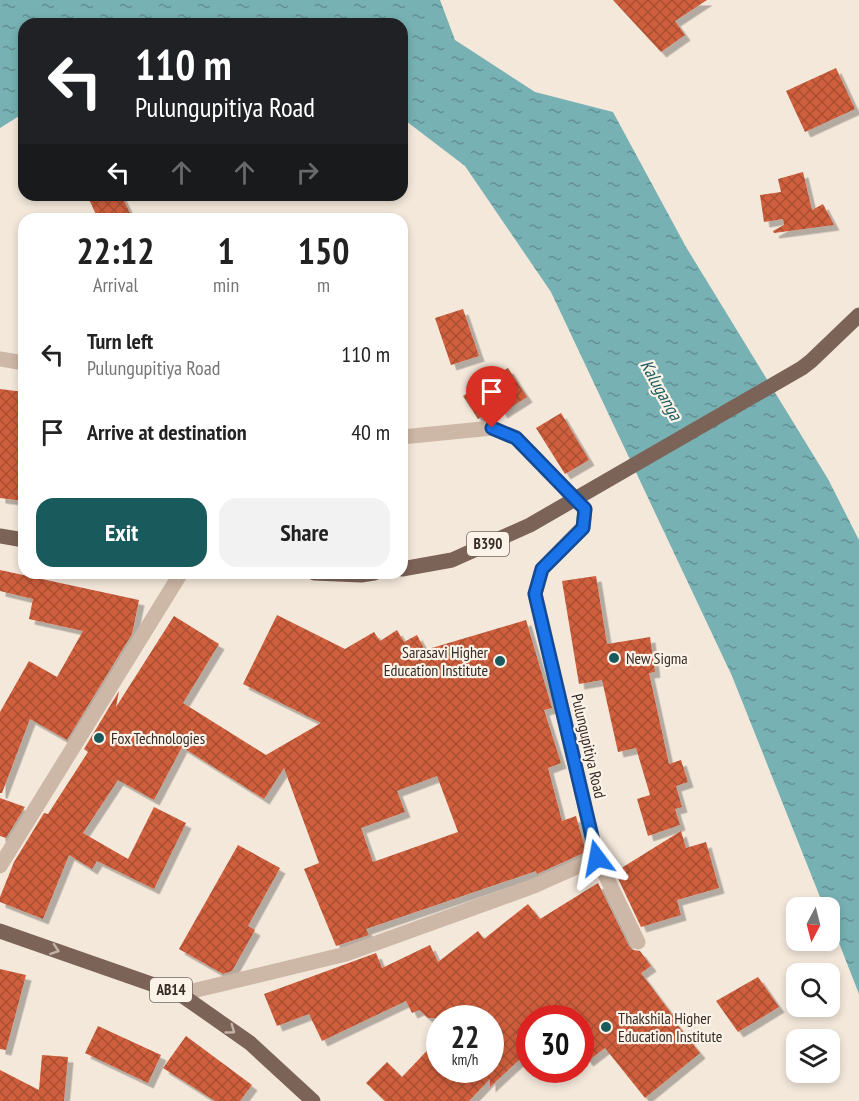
<!DOCTYPE html>
<html lang="en">
<head>
<meta charset="utf-8">
<style>
  :root { --surface:#fff; --page:#f2f2f2; --text:#222; --muted:#767676; --accent:#195a5d }
  body { margin:0; font-family:"PT Sans Narrow",sans-serif; background:var(--page); color:var(--text); height:100vh; display:flex; flex-direction:column; font-size:22px; white-space:nowrap }
  * { box-sizing:border-box; margin:0 }
  p { font-size:20px; color:var(--muted) }
  .icon { flex:none; width:33px; height:33px; fill:none; stroke:currentColor; stroke-width:2; stroke-linecap:round; stroke-linejoin:round }
  .map { position:relative; flex:1; overflow:hidden }
  .panel { position:absolute; left:18px; top:213px; width:390px; height:366px; display:flex; flex-direction:column; background:var(--surface); border-radius:18px; box-shadow:0 3px 9px #0003 }
  .panel>* { flex:none }
  .guide { position:absolute; left:18px; top:18px; width:390px; height:183px; border-radius:18px; box-shadow:0 3px 9px #0003; background:#202124; color:#fff; overflow:hidden }
  .needle { width:39px; rotate:187deg }
  .tools { position:absolute; left:786px; top:897px; display:grid; gap:12px }
  .tools a { display:grid; place-items:center; width:54px; height:54px; border-radius:12px; background:var(--surface); box-shadow:0 3px 9px #0003; font-size:30px }
  .speed { position:absolute; left:426px; top:1005px; display:flex; gap:12px; font-size:30px; font-weight:700; text-align:center }
  .speed>* { display:grid; place-content:center; width:78px; height:78px; border-radius:50%; background:var(--surface); box-shadow:0 3px 9px #0003; line-height:1 }
  .speed small { font-size:15px; font-weight:400 }
  .speed .limit { border:9px solid #d22; background:#fff; color:#111 }
  .pin { position:absolute; display:grid; place-items:center; width:51px; height:51px; color:#fff; margin:-62px -26px; border-radius:50% 50% 50% 0; rotate:-45deg; box-shadow:0 0 6px #0007 }
  .pin .icon { rotate:45deg }
  .me { position:absolute; width:66px; margin:-33px; rotate:347deg; stroke-linejoin:round; filter:drop-shadow(0 0 4px #0008) }
  .turn { display:flex; align-items:center; gap:21px; height:126px; padding:0 18px; font-size:27px }
  .turn .icon { width:78px; height:78px; stroke-width:2.5 }
  .turn b { display:block; font-size:42px; line-height:51px }
  .lanes { display:flex; align-items:center; height:57px; padding:0 18px; background:#0003; justify-content:center; gap:30px; direction:ltr }
  .lanes .off { opacity:.35 }
  .eta { display:flex; justify-content:space-evenly; align-items:center; height:102px; text-align:center }
  .eta b { font-size:36px; font-weight:800; line-height:42px }
  .cta { display:flex; gap:12px; margin-top:auto; padding:12px 18px }
  .cta a { flex:1; height:69px; border-radius:18px; background:var(--accent); color:#fff; font-size:24px; font-weight:800; line-height:69px; text-align:center }
  .cta a+a { background:var(--page); color:var(--text) }
  ul { padding:0; list-style:none }
  li { display:flex; align-items:center; gap:18px; height:78px; padding:0 18px }
  li div { flex:1 }
  li b { display:block; font-size:22px }
  li em { font-style:normal }
  .map>svg:first-child { display:block }
  .water { fill:url(#water-ripples) }
  .building { fill:url(#building-cross-hatch); fill-rule:evenodd; filter:url(#shadow) }
  .lines { fill:none; stroke-linecap:round; stroke-linejoin:round }
  .minor { stroke:#cdb7a6; stroke-width:15 }
  .primary { stroke:#7c6357; stroke-width:15 }
  .oneway { stroke:#c2b2a7 }
  .route-casing { stroke:#114b97; stroke-width:15 }
  .route { stroke:#1a73e8; stroke-width:10 }
  .poi-dot { fill:#195a5d; stroke:#fbf2e8; stroke-width:2 }
  .labels { text-anchor:middle; stroke-width:4.5; stroke-linejoin:round; paint-order:stroke }
  .shield { fill:#fbf2e8; stroke:#726761; stroke-width:1.5 }
  .shield-label { font-size:15px; font-weight:bold; fill:#382c27 }
  .poi-label { font-size:16px; fill:#382c27; stroke:#fbf2e8; text-anchor:start }
  .street-label { font-size:16px; fill:#382c27; stroke:#fbf2e8 }
  .water-label { font-size:18px; font-style:italic; fill:#195a5d; stroke:#fbf2e8 }
</style>
</head>
<body>
<div class="map">
<svg width="859" height="1101" viewBox="0 0 859 1101">
  <defs>
    <pattern id="water-ripples" width="26" height="14" patternUnits="userSpaceOnUse" patternTransform="scale(1.5)"><rect width="26" height="14" fill="#77b1b3"/><path d="M2 4q2-2 4 0t4 0M15 11q2-2 4 0t4 0" fill="none" stroke="#639092"/></pattern>
    <pattern id="building-cross-hatch" width="8" height="8" patternUnits="userSpaceOnUse" patternTransform="scale(1.5)"><rect width="8" height="8" fill="#cf5f3d"/><path d="M0 0l8 8M0 8l8-8" fill="none" stroke="#a94f33"/></pattern>
    <filter id="shadow"><feDropShadow dx="5.5" dy="5.5" stdDeviation="0" flood-color="#0004"/></filter>
  </defs>
  <rect width="100%" height="100%" fill="#f4e8db"/>
  <path class="water" d="M 0,0 L 440,0 L 455,40 L 535,92 L 613,112 L 686,247 L 828,479 L 859,540 L 859,994 L 830,920 L 830,908 L 824,907 L 732,676 L 551,292 L 465,166 L 402,118 L 402,24 L 24,24 L 24,113 L 0,128 Z"/>
  <path class="building" d="M 613,0 L 707,0 L 675,21 L 685,35 L 661,52 Z
    M 836,68 L 855,109 L 805,132 L 786,91 Z
    M 803,172 L 812,210 L 823,204 L 834,225 L 774,233 L 773,231 L 784,225 L 783,219 L 764,222 L 760,195 L 781,192 L 778,179 Z
    M 87,195 L 121,195 L 133,219 L 98,219 Z
    M 463,309 L 479,356 L 451,365 L 435,318 Z
    M 508,368 L 527,397 L 502,413 L 498,406 L 478,419 L 463,396 Z
    M 0,389 L 24,392 L 24,501 L 0,498 Z
    M 561,413 L 589,460 L 565,474 L 536,428 Z
    M 0,570 L 139,600 L 132,634 L 67,740 L 30,719 L 2,793 L 0,793 L 0,712 L 29,661 L 57,677 L 83,631 L 29,619 L 33,599 L 0,591 Z
    M 596,576 L 607,644 L 650,637 L 655,672 L 649,673 L 669,764 L 681,760 L 688,782 L 676,786 L 682,807 L 675,809 L 680,825 L 648,836 L 637,799 L 650,795 L 636,748 L 618,752 L 602,680 L 579,684 L 562,581 Z
    M 277,615 L 345,649 L 374,632 L 380,641 L 397,630 L 404,642 L 417,635 L 425,650 L 526,620 L 552,708 L 544,710 L 561,763 L 548,768 L 562,821 L 576,816 L 586,852 L 537,874 L 536,871 L 366,929 L 369,935 L 336,946 L 304,869 L 319,863 L 284,768 L 264,799 L 182,747 L 154,800 L 118,780 L 83,833 L 128,859 L 154,807 L 186,823 L 154,889 L 97,861 L 92,869 L 69,855 L 43,919 L 0,902 L 0,897 L 14,862 L 44,813 L 48,814 L 88,752 L 84,749 L 119,691 L 116,707 L 174,616 L 219,644 L 183,703 L 266,755 L 321,723 L 243,684 ZM 437,776 L 458,832 L 373,862 L 361,828 L 405,812 L 397,791 Z
    M 0,798 L 25,807 L 6,838 L 0,836 Z
    M 681,831 L 686,848 L 706,842 L 719,888 L 677,900 L 681,915 L 641,927 L 615,872 Z
    M 238,845 L 280,868 L 248,926 L 255,930 L 232,971 L 223,974 L 179,949 Z
    M 598,883 L 629,946 L 633,950 L 640,951 L 651,966 L 641,973 L 674,1017 L 672,1018 L 700,1053 L 645,1098 L 605,1048 L 588,1061 L 580,1051 L 580,1018 L 556,1018 L 550,1010 L 538,1018 L 530,1018 L 530,1025 L 516,1036 L 530,1050 L 490,1087 L 490,1079 L 469,1101 L 385,1101 L 366,1083 L 387,1062 L 402,1077 L 440,1037 L 440,1070 L 490,1070 L 490,1018 L 428,1018 L 419,1010 L 412,1013 L 406,1001 L 322,1041 L 309,1014 L 277,1026 L 264,994 L 376,953 L 382,968 L 430,945 L 438,962 L 478,931 L 484,939 L 528,904 L 540,919 Z
    M 0,969 L 26,975 L 6,1050 L 0,1049 Z
    M 758,977 L 779,1007 L 738,1032 L 716,1001 Z
    M 98,1026 L 161,1055 L 148,1083 L 85,1053 Z
    M 186,1036 L 252,1085 L 240,1101 L 215,1101 L 163,1068 Z
    M 42,1055 L 68,1057 L 64,1101 L 0,1101 L 0,1070 L 39,1090 Z"/>
  <g class="lines">
    <path class="minor" d="M 0,359 L 24,363
      M 597,858 L 638,942
      M 0,866 L 181,573
      M 180,994 L 346,954 L 534,886 L 597,858 L 535,593 L 542,569 L 583,527 L 585,509 L 516,438 L 492,428 L 402,437"/>
    <path class="primary" d="M 0,536 L 24,540
      M 402,569 L 452,560 L 530,525 L 802,368 L 811,361 L 859,315
      M 314,573 L 361,575 L 374,573
      M 0,931 L 180,994 L 250,1043 L 313,1101"/>
  </g>
  <defs><path id="oneway-chevron" d="M-2-3.5L2.5 0L-2 3.5" fill="none" stroke-width="1.6" stroke-linecap="round" stroke-linejoin="round" transform="scale(1.5)"/></defs>
  <g class="oneway">
    <use href="#oneway-chevron" transform="translate(55 950) rotate(19)"/>
    <use href="#oneway-chevron" transform="translate(231 1030) rotate(36)"/>
  </g>
  <g class="lines">
    <g class="route-casing">
      <path id="route" d="M 492,428 L 516,438 L 585,509 L 583,528 L 542,569 L 535,594 L 597,858"/>
    </g>
    <use href="#route" class="route"/>
  </g>
  <g class="poi-dot">
    <circle cx="614" cy="658" r="6"/>
    <circle cx="500" cy="661" r="6"/>
    <circle cx="99" cy="738" r="6"/>
    <circle cx="606" cy="1027" r="6"/>
  </g>
  <g class="labels">
    <g class="shield">
      <rect x="467" y="532" width="42" height="24" rx="4.5"/>
      <rect x="150" y="978" width="42" height="24" rx="4.5"/>
    </g>
    <g class="shield-label">
      <text x="488" y="549">B390</text>
      <text x="171" y="995">AB14</text>
    </g>
    <g class="poi-label">
      <text x="488" y="658" text-anchor="end">Sarasavi Higher<tspan x="488" dy="18">Education Institute</tspan></text>
      <text x="626" y="664">New Sigma</text>
      <text x="111" y="744">Fox Technologies</text>
      <text x="618" y="1024">Thakshila Higher<tspan x="618" dy="18">Education Institute</tspan></text>
    </g>
    <g class="street-label">
      <text transform="translate(589 746) rotate(77)" y="6">Pulungupitiya Road</text>
    </g>
    <g class="water-label">
      <text transform="translate(661 390) rotate(61)" y="6">Kaluganga</text>
    </g>
  </g>
</svg>
<div class="tools">
<a><svg class="needle" viewBox="-14 -14 28 28"><path d="M0-13l5 13h-10z" fill="#e53935"/><path d="M0 13l5-13h-10z" fill="#767676"/></svg></a>
<a><svg class="icon" aria-label="search" viewBox="0 0 24 24"><circle cx="10" cy="10" r="6"/><path d="M15 15l6 6"/></svg></a>
<a><svg class="icon" aria-label="layers" viewBox="0 0 24 24"><path d="M12 4l9 5-9 5-9-5zM3 14l9 5 9-5"/></svg></a>
</div>
<div class="speed"><div>22<small>km/h</small></div><div class="limit">30</div></div>
<div class="pin" style="left:492px;top:428px;background:#d93025"><svg class="icon" aria-label="arrive" viewBox="0 0 24 24"><path d="M6 21V4h12l-3 4 3 4H6"/></svg></div>
<svg class="me" style="left:597px;top:858px" viewBox="-20 -20 40 40"><path d="M0-17L14 15 0 8-14 15z" fill="#1a73e8" stroke="#fff" stroke-width="4"/></svg>
<div class="guide">
<div class="turn"><svg class="icon" aria-label="left" viewBox="0 0 24 24"><path d="M17 20v-9H6M10 6l-5 5 5 5"/></svg><div><b>110 m</b>Pulungupitiya Road</div></div>
<div class="lanes"><svg class="icon" aria-label="left" viewBox="0 0 24 24"><path d="M17 20v-9H6M10 6l-5 5 5 5"/></svg><svg class="icon off" aria-label="ahead" viewBox="0 0 24 24"><path d="M12 20V5M6 11l6-6 6 6"/></svg><svg class="icon off" aria-label="ahead" viewBox="0 0 24 24"><path d="M12 20V5M6 11l6-6 6 6"/></svg><svg class="icon off" aria-label="right" viewBox="0 0 24 24"><path d="M7 20v-9h11M14 6l5 5-5 5"/></svg></div>
</div>
<section class="panel">
<div class="eta">
<div><b>22:12</b><p>Arrival</p></div>
<div><b>1</b><p>min</p></div>
<div><b>150</b><p>m</p></div>
</div>
<ul>
<li><svg class="icon" aria-label="left" viewBox="0 0 24 24"><path d="M17 20v-9H6M10 6l-5 5 5 5"/></svg><div><b>Turn left</b><p>Pulungupitiya Road</p></div><em>110 m</em></li>
<li><svg class="icon" aria-label="arrive" viewBox="0 0 24 24"><path d="M6 21V4h12l-3 4 3 4H6"/></svg><div><b>Arrive at destination</b></div><em>40 m</em></li>
</ul>
<div class="cta"><a>Exit</a><a>Share</a></div>
</section>
</div>
</body>
</html>
